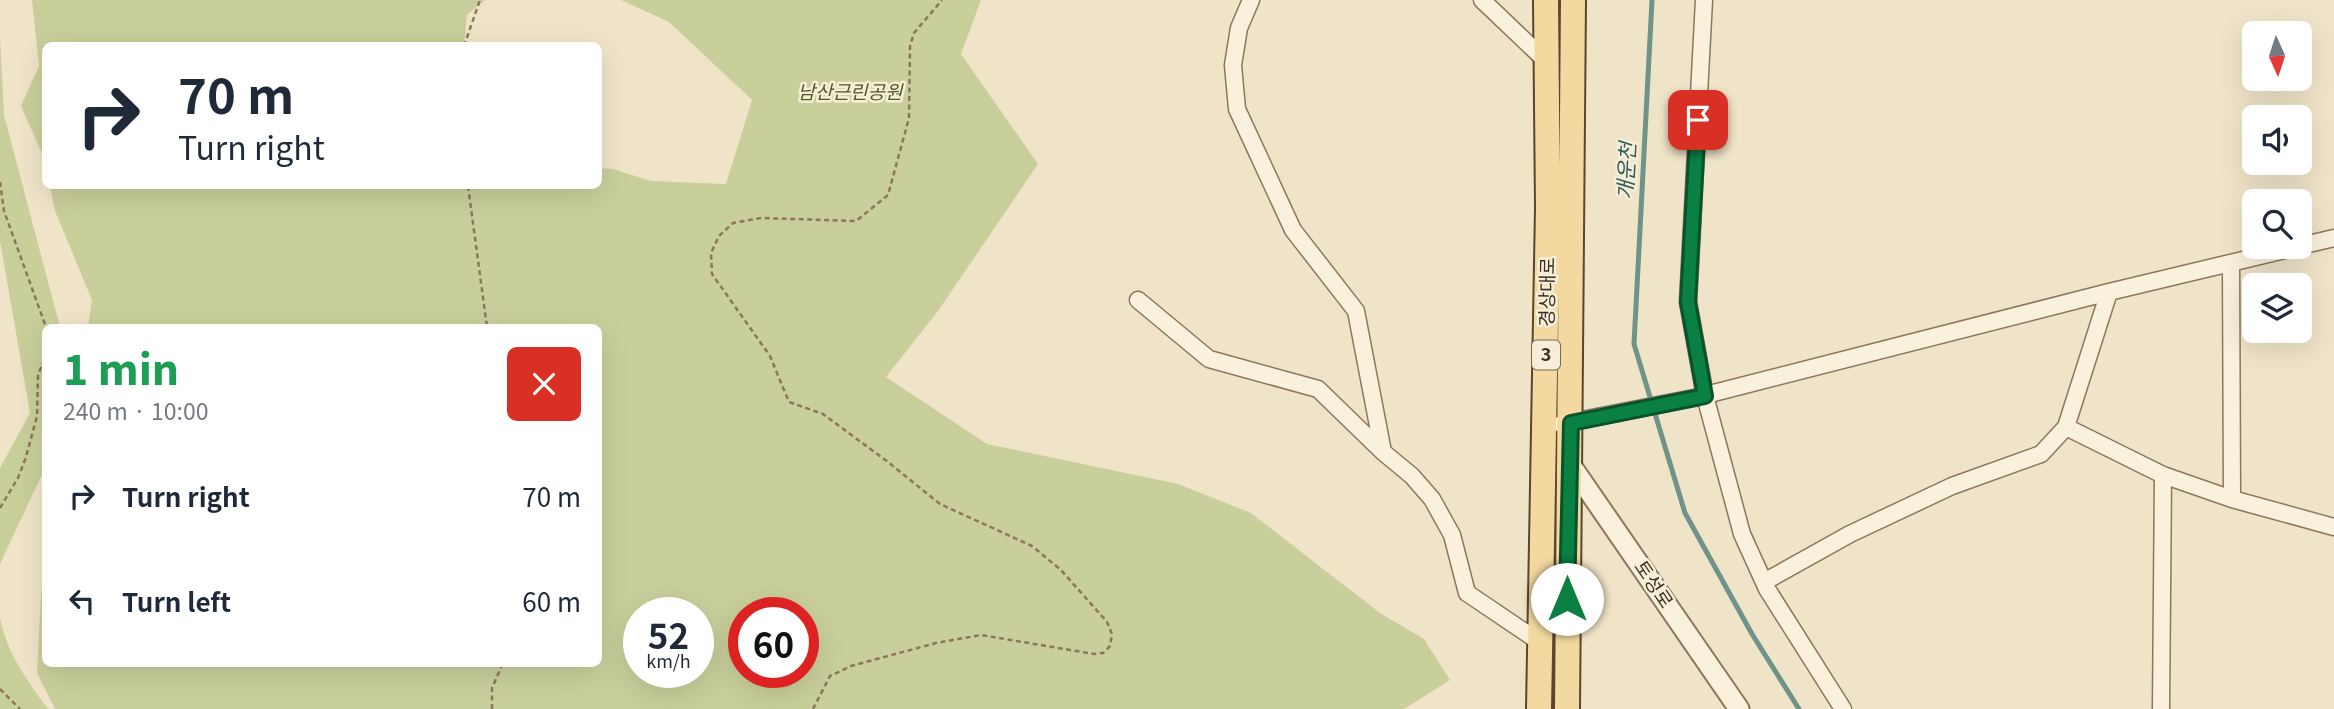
<!DOCTYPE html>
<html lang="en">
<head>
<meta charset="utf-8">
<style>
  :root { --surface:#fff; --page:#f2f2f3; --text:#1f2937; --muted:#747a83 }
  body { margin:0; font-family:Georgia,"Noto Sans KR",serif; background:var(--page); color:var(--text); height:100vh; display:flex; flex-direction:column; font-size:26px; white-space:nowrap }
  * { box-sizing:border-box; margin:0 }
  p { font-size:23px; color:var(--muted) }
  .icon { flex:none; width:38px; height:38px; fill:none; stroke:currentColor; stroke-width:2; stroke-linecap:round; stroke-linejoin:round }
  .map { position:relative; flex:1; overflow:hidden }
  .panel { position:absolute; left:42px; top:324px; width:560px; height:343px; display:flex; flex-direction:column; background:var(--surface); border-radius:10px; box-shadow:0 7px 28px #0002 }
  .panel>* { flex:none }
  .banner { position:absolute; left:42px; top:42px; width:560px; height:147px; border-radius:10px; box-shadow:0 7px 28px #0002; background:#fff; color:var(--text); overflow:hidden }
  .needle { width:46px; rotate:177deg }
  .tools { position:absolute; left:2242px; top:21px; display:grid; gap:14px }
  .tools a { display:grid; place-items:center; width:70px; height:70px; border-radius:10px; background:var(--surface); box-shadow:0 7px 28px #0002; font-size:35px }
  .speed { position:absolute; left:623px; top:597px; display:flex; gap:14px; font-size:35px; font-weight:700; text-align:center }
  .speed>* { display:grid; place-content:center; width:91px; height:91px; border-radius:50%; background:var(--surface); box-shadow:0 7px 28px #0002; line-height:1 }
  .speed small { font-size:18px; font-weight:400 }
  .speed .limit { border:10px solid #d22; background:#fff; color:#111 }
  .pin { position:absolute; display:grid; place-items:center; width:60px; height:60px; color:#fff; margin:-30px; border-radius:14px; box-shadow:0 4px 10px #0006 }
  .me { position:absolute; width:77px; margin:-38px; rotate:0deg; stroke-linejoin:round; filter:drop-shadow(0 0 5px #0008) }
  .turn { display:flex; align-items:center; gap:24px; height:147px; padding:0 21px; font-size:32px }
  .turn .icon { width:91px; height:91px; stroke-width:2.5 }
  .turn b { display:block; font-size:49px; line-height:60px }
  .round { display:grid; place-items:center; flex:none; width:74px; height:74px; border-radius:10px; background:var(--page) }
  .summary { display:flex; align-items:center; justify-content:space-between; height:119px; padding:0 21px }
  h1 { font-size:42px; font-weight:800; line-height:52px; color:#1e9e55 }
  ul { padding:0; list-style:none }
  li { display:flex; align-items:center; gap:21px; height:105px; padding:0 21px }
  li div { flex:1 }
  li b { display:block; font-size:26px }
  li em { font-style:normal }
  .map>svg:first-child { display:block }
  .green { fill:#c9cf9b; fill-rule:evenodd }
  .lines { fill:none; stroke-linecap:round; stroke-linejoin:round }
  .stream { stroke:#6f938a; stroke-width:5 }
  .minor-casing { stroke:#8d765c; stroke-width:19 }
  .tertiary-casing { stroke:#8d765c; stroke-width:23 }
  .primary-casing { stroke:#5b4430; stroke-width:28 }
  .path { stroke:#8d765c; stroke-width:2.5; stroke-dasharray:5 3.5; stroke-linecap:butt }
  .minor { stroke:#faf1dc; stroke-width:16 }
  .tertiary { stroke:#faf1dc; stroke-width:19 }
  .primary { stroke:#f3d9a0; stroke-width:24 }
  .route-casing { stroke:#07532c; stroke-width:18 }
  .route { stroke:#0b8043; stroke-width:12 }
  .labels { text-anchor:middle; stroke-width:5; stroke-linejoin:round; paint-order:stroke }
  .shield { fill:#f7eed8; stroke:#756857; stroke-width:2 }
  .shield-label { font-size:18px; font-weight:bold; fill:#3d2e20 }
  .park-label { font-size:19px; font-style:italic; fill:#4d5a26; stroke:#f7eed8 }
  .street-label { font-size:19px; fill:#3d2e20; stroke:#f7eed8 }
  .water-label { font-size:21px; font-style:italic; fill:#2f5d5a; stroke:#f7eed8 }
</style>
</head>
<body>
<div class="map">
<svg width="2334" height="709" viewBox="0 0 2334 709">
  <rect width="100%" height="100%" fill="#f0e4c8"/>
  <path class="green" d="M 32,0 L 485,0 L 467,15 L 464,45 L 46,46 L 45,160 L 21,106 L 39,66 Z
    M 621,0 L 981,0 L 961,54 L 1038,164 L 938,311 L 886,377 L 987,444 L 1178,484 L 1251,513 L 1380,613 L 1424,639 L 1450,680 L 1404,709 L 55,709 L 37,673 L 41,595 L 45,571 L 46,663 L 598,663 L 598,327 L 88,327 L 92,300 L 55,211 L 50,186 L 598,186 L 599,168 L 613,169 L 651,181 L 726,184 L 752,100 L 669,22 ZM 639,612 L 698,612 L 698,672 L 639,672 ZM 744,612 L 803,612 L 803,672 L 744,672 Z
    M 0,36 L 4,115 L 60,327 L 46,327 L 45,468 L 0,564 L 0,468 L 30,413 L 0,241 Z
    M 0,618 C 6,651 28,682 48,709 L 0,709 Z"/>
  <g class="lines">
    <path class="stream" d="M 1652,0 L 1634,344 L 1685,513 L 1752,634 L 1799,709"/>
    <g class="minor-casing">
      <path id="minor" d="M 1251,0 L 1239,28 L 1233,65 L 1237,109 L 1293,230 L 1356,311 L 1383,452 L 1412,476 L 1432,499 L 1452,535 L 1467,593 L 1541,643
        M 1482,0 L 1546,61
        M 1704,0 L 1688,302 L 1705,396 L 1742,534 L 1767,589 L 1843,709
        M 2300,246 L 2334,238
        M 2231,263 L 2232,499
        M 2109,292 L 2066,427 L 2163,475 L 2161,709
        M 1138,300 L 1209,359 L 1318,389 L 1383,452
        M 1561,424 L 1694,398 L 2109,292 L 2297,247
        M 2163,475 L 2232,499 L 2334,527
        M 1764,582 L 1850,534 L 1952,486 L 2041,454 L 2066,427"/>
    </g>
    <g class="tertiary-casing">
      <path id="tertiary" d="M 1568,461 L 1739,709"/>
    </g>
    <g class="primary-casing">
      <path id="primary" d="M 1539,709 L 1548,208 L 1546,0
        M 1567,709 L 1573,0"/>
    </g>
    <path class="path" d="M 464,46 L 480,0
      M 0,182 L 4,211 L 46,327
      M 468,186 L 487,327
      M 0,508 L 18,478 L 26,457 L 37,416 L 38,375 L 46,355
      M 0,689 L 20,709
      M 492,709 L 492,688 L 503,663
      M 813,709 L 830,676 L 851,666 L 936,643 L 981,635 L 1094,654 L 1103,653 L 1110,646 L 1112,634 L 1107,622 L 1061,570 L 1032,546 L 940,504 L 888,462 L 823,414 L 789,402 L 770,356 L 712,274 L 711,253 L 719,236 L 733,223 L 761,218 L 856,221 L 888,195 L 909,118 L 910,46 L 914,33 L 942,0"/>
    <use href="#minor" class="minor"/>
    <use href="#tertiary" class="tertiary"/>
    <use href="#primary" class="primary"/>
  </g>
  <g class="lines">
    <g class="route-casing">
      <path id="route" d="M 1567,599 L 1571,423 L 1705,396 L 1688,302 L 1698,120"/>
    </g>
    <use href="#route" class="route"/>
  </g>
  <g class="labels">
    <rect class="shield" x="1532" y="340.5" width="28" height="29" rx="5"/>
    <g class="shield-label">
      <text x="1546" y="361">3</text>
    </g>
    <g class="park-label">
      <text x="850" y="99">남산근린공원</text>
    </g>
    <g class="street-label">
      <text transform="translate(1547 292) rotate(-89)" y="7">경상대로</text>
      <text transform="translate(1654 584) rotate(56)" y="7">토성로</text>
    </g>
    <g class="water-label">
      <text transform="translate(1627 171) rotate(-87)" y="7">개운천</text>
    </g>
  </g>
</svg>
<div class="tools">
<a><svg class="needle" viewBox="-14 -14 28 28"><path d="M0-13l5 13h-10z" fill="#e53935"/><path d="M0 13l5-13h-10z" fill="#747a83"/></svg></a>
<a><svg class="icon" aria-label="sound" viewBox="0 0 24 24"><path d="M4 9h4l5-4v14l-5-4H4zM17 9q2 3 0 6"/></svg></a>
<a><svg class="icon" aria-label="search" viewBox="0 0 24 24"><circle cx="10" cy="10" r="6"/><path d="M15 15l6 6"/></svg></a>
<a><svg class="icon" aria-label="layers" viewBox="0 0 24 24"><path d="M12 4l9 5-9 5-9-5zM3 14l9 5 9-5"/></svg></a>
</div>
<div class="speed"><div>52<small>km/h</small></div><div class="limit">60</div></div>
<div class="pin" style="left:1698px;top:120px;background:#d93025"><svg class="icon" aria-label="arrive" viewBox="0 0 24 24"><path d="M6 21V4h12l-3 4 3 4H6"/></svg></div>
<svg class="me" style="left:1567px;top:599px" viewBox="-20 -20 40 40"><circle r="19" fill="#fff"/><path d="M0-13L10 11 0 6-10 11z" fill="#0b8043"/></svg>
<div class="banner">
<div class="turn"><svg class="icon" aria-label="right" viewBox="0 0 24 24"><path d="M7 20v-9h11M14 6l5 5-5 5"/></svg><div><b>70 m</b>Turn right</div></div>
</div>
<section class="panel">
<div class="summary"><div><h1>1 min</h1><p>240 m · 10:00</p></div><a class="round" style="background:#d93025;color:#fff"><svg class="icon" aria-label="close" viewBox="0 0 24 24"><path d="M6 6l12 12M18 6L6 18"/></svg></a></div>
<ul>
<li><svg class="icon" aria-label="right" viewBox="0 0 24 24"><path d="M7 20v-9h11M14 6l5 5-5 5"/></svg><div><b>Turn right</b></div><em>70 m</em></li>
<li><svg class="icon" aria-label="left" viewBox="0 0 24 24"><path d="M17 20v-9H6M10 6l-5 5 5 5"/></svg><div><b>Turn left</b></div><em>60 m</em></li>
</ul>
</section>
</div>
</body>
</html>
